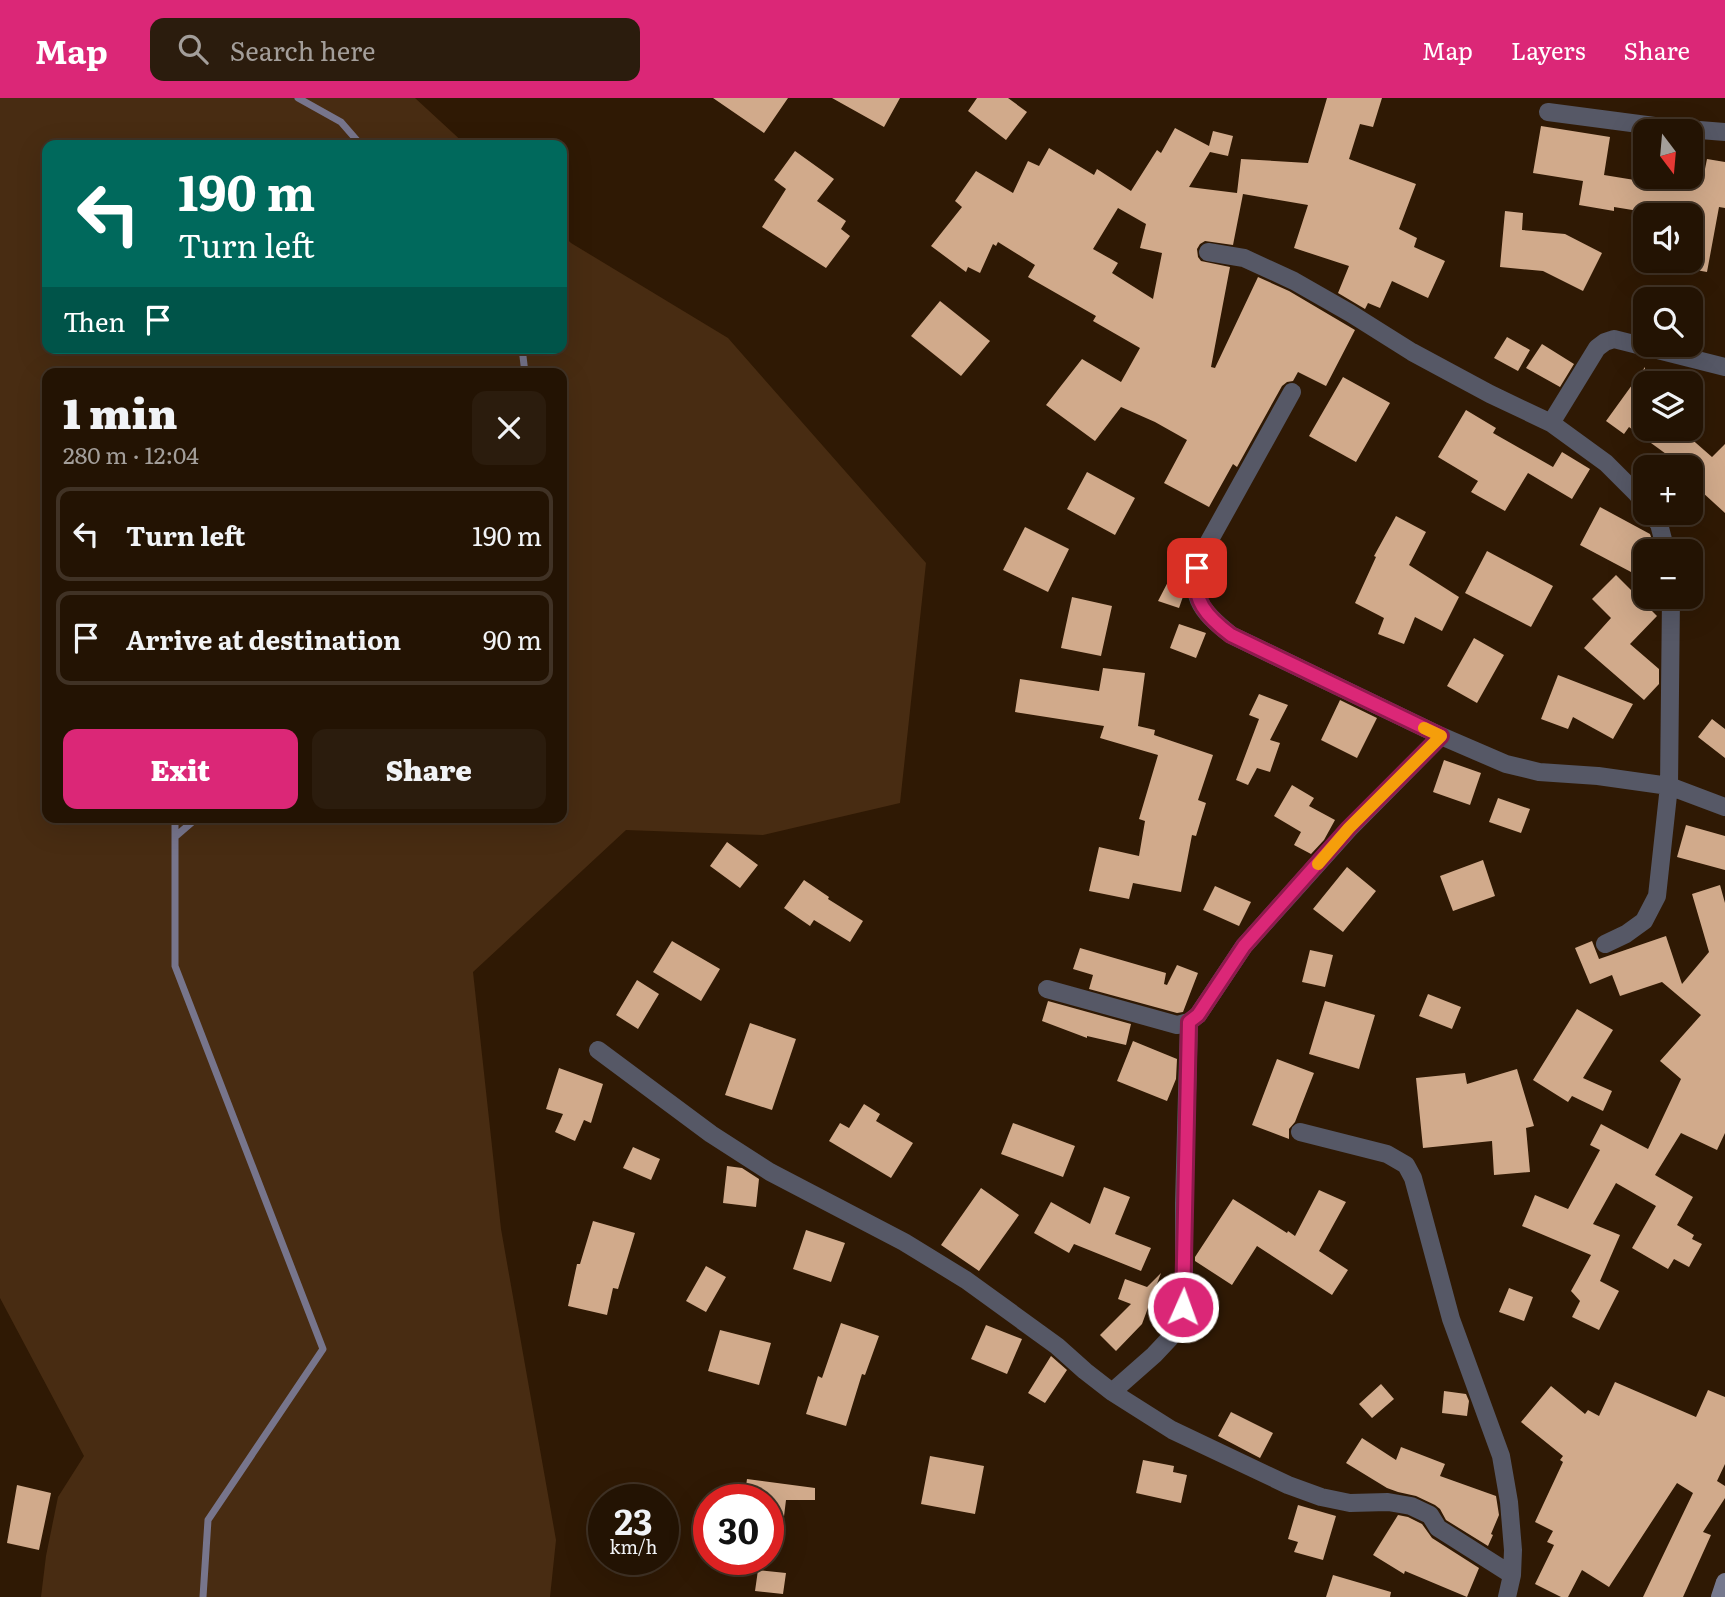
<!DOCTYPE html>
<html lang="en">
<head>
<meta charset="utf-8">
<style>
  :root { --surface:#231303; --page:#2b1c0d; --text:#f1f3f6; --muted:#a39e9a; --line:#403225; --accent:#db2777 }
  body { margin:0; font-family:Literata,serif; background:var(--page); color:var(--text); height:100vh; display:flex; flex-direction:column; font-size:26px; white-space:nowrap }
  * { box-sizing:border-box; margin:0 }
  p { font-size:23px; color:var(--muted) }
  .icon { flex:none; width:38px; height:38px; fill:none; stroke:currentColor; stroke-width:2; stroke-linecap:round; stroke-linejoin:round }
  .map { position:relative; flex:1; overflow:hidden }
  .panel { position:absolute; left:42px; top:270px; width:525px; height:455px; display:flex; flex-direction:column; background:var(--surface); border-radius:14px; box-shadow:0 7px 28px #0002,0 0 0 2px var(--line) }
  .panel>* { flex:none }
  .guide { position:absolute; left:42px; top:42px; width:525px; height:214px; border-radius:14px; box-shadow:0 7px 28px #0002,0 0 0 2px var(--line); background:#00695c; color:#fff; overflow:hidden }
  .needle { width:46px; rotate:164deg }
  .tools { position:absolute; left:1633px; top:21px; display:grid; gap:14px }
  .tools a { display:grid; place-items:center; width:70px; height:70px; border-radius:14px; background:var(--surface); box-shadow:0 7px 28px #0002,0 0 0 2px var(--line); font-size:35px }
  .speed { position:absolute; left:588px; top:1386px; display:flex; gap:14px; font-size:35px; font-weight:700; text-align:center }
  .speed>* { display:grid; place-content:center; width:91px; height:91px; border-radius:50%; background:var(--surface); box-shadow:0 7px 28px #0002,0 0 0 2px var(--line); line-height:1 }
  .speed small { font-size:18px; font-weight:400 }
  .speed .limit { border:10px solid #d22; background:#fff; color:#111 }
  .pin { position:absolute; display:grid; place-items:center; width:60px; height:60px; color:#fff; margin:-30px; border-radius:14px; box-shadow:0 4px 10px #0006 }
  .me { position:absolute; width:77px; margin:-38px; rotate:2deg; stroke-linejoin:round; filter:drop-shadow(0 0 5px #0008) }
  .turn { display:flex; align-items:center; gap:24px; height:147px; padding:0 21px; font-size:32px }
  .turn .icon { width:91px; height:91px; stroke-width:2.5 }
  .turn b { display:block; font-size:49px; line-height:60px }
  .then { display:flex; align-items:center; height:66px; padding:0 21px; background:#0003; gap:14px; font-size:26px }
  .round { display:grid; place-items:center; flex:none; width:74px; height:74px; border-radius:14px; background:var(--page) }
  .summary { display:flex; align-items:center; justify-content:space-between; height:119px; padding:0 21px }
  h1 { font-size:42px; font-weight:800; line-height:52px }
  .primary-button { display:flex; gap:14px; margin-top:auto; padding:14px 21px }
  .primary-button a { flex:1; height:80px; border-radius:14px; background:var(--accent); color:#fff; font-size:28px; font-weight:800; line-height:80px; text-align:center }
  .primary-button a+a { background:var(--page); color:var(--text) }
  ul { padding:0; list-style:none }
  li { display:flex; align-items:center; gap:21px; height:94px; margin:0 14px 10px; padding:0 7px; border:4px solid var(--line); border-radius:14px }
  li div { flex:1 }
  li b { display:block; font-size:26px }
  li em { font-style:normal }
  header { display:flex; align-items:center; gap:42px; box-sizing:border-box; height:98px; padding:0 35px; background:var(--accent); color:#fff }
  header strong { font-size:33px }
  nav { display:flex; gap:38px; margin-inline-start:auto; font-size:24px }
  .search { width:490px; height:63px; background:var(--page); display:flex; align-items:center; gap:18px; box-sizing:border-box; padding:0 24px; border-radius:14px; color:var(--muted); font-size:26px }
  .map>svg:first-child { display:block }
  .green { fill:#482c12; fill-rule:evenodd }
  .lines { fill:none; stroke-linecap:round; stroke-linejoin:round }
  .stream { stroke:#77758c; stroke-width:7 }
  .building { fill:#d1aa8b; fill-rule:evenodd }
  .street { stroke:#565866; stroke-width:18 }
  .secondary { stroke:#76798e; stroke-width:18 }
  .route-casing { stroke:#8e194d; stroke-width:18 }
  .route { stroke:#db2777; stroke-width:12 }
  .slow { stroke:#f59e0b; stroke-width:12 }
</style>
</head>
<body>
<header>
<strong>Map</strong>
<div class="search"><svg class="icon" aria-label="search" viewBox="0 0 24 24"><circle cx="10" cy="10" r="6"/><path d="M15 15l6 6"/></svg>Search here</div>
<nav><a>Map</a><a>Layers</a><a>Share</a></nav>
</header>
<div class="map">
<svg width="1725" height="1499" viewBox="0 0 1725 1499">
  <rect width="100%" height="100%" fill="#2f1904"/>
  <path class="green" d="M 0,0 L 415,0 L 466,47 L 47,47 L 47,250 L 562,250 L 562,136 L 571,145 L 728,240 L 926,465 L 900,705 L 763,737 L 626,732 L 473,874 L 501,1131 L 556,1442 L 550,1499 L 41,1499 L 46,1458 L 58,1399 L 84,1358 L 0,1200 ZM 47,275 L 562,275 L 562,719 L 47,719 Z"/>
  <g class="lines">
    <path class="stream" d="M 298,0 L 341,24 L 361,47
      M 522,250 L 525,275
      M 175,719 L 175,868 L 323,1251 L 208,1422 L 203,1499
      M 176,738 L 198,719"/>
  </g>
  <path class="building" d="M 713,0 L 788,0 L 764,35 Z
    M 832,0 L 900,0 L 884,29 Z
    M 977,0 L 1008,0 L 1027,14 L 1006,42 L 968,13 Z
    M 1327,0 L 1382,0 L 1373,29 L 1360,26 L 1349,61 L 1416,86 L 1399,131 L 1417,140 L 1414,149 L 1445,163 L 1428,200 L 1392,183 L 1380,210 L 1368,205 L 1365,211 L 1338,195 L 1349,168 L 1294,150 L 1308,107 L 1243,96 L 1233,147 L 1205,143 L 1200,146 L 1197,151 L 1198,159 L 1201,163 L 1230,169 L 1211,269 L 1215,270 L 1258,179 L 1289,193 L 1355,232 L 1326,288 L 1298,274 L 1293,283 L 1287,284 L 1282,288 L 1237,369 L 1233,366 L 1209,409 L 1164,385 L 1187,342 L 1155,324 L 1121,309 L 1095,343 L 1046,307 L 1082,261 L 1121,284 L 1140,250 L 1093,223 L 1096,218 L 1028,179 L 1035,167 L 998,144 L 996,148 L 993,146 L 980,175 L 968,169 L 966,174 L 931,148 L 962,109 L 955,103 L 976,73 L 1013,95 L 1028,63 L 1039,68 L 1049,50 L 1094,77 L 1097,71 L 1131,93 L 1157,52 L 1161,55 L 1175,30 L 1209,48 L 1213,33 L 1233,38 L 1228,58 L 1210,54 L 1189,89 L 1237,95 L 1241,61 L 1308,65 ZM 1118,110 L 1146,126 L 1140,150 L 1162,155 L 1153,201 L 1112,175 L 1118,165 L 1093,151 Z
    M 1541,28 L 1610,39 L 1604,77 L 1653,85 L 1654,79 L 1690,79 L 1690,69 L 1705,71 L 1707,61 L 1725,64 L 1725,110 L 1719,109 L 1707,174 L 1690,171 L 1690,117 L 1651,115 L 1614,109 L 1614,113 L 1579,107 L 1583,83 L 1533,75 Z
    M 795,53 L 834,81 L 817,103 L 846,123 L 841,131 L 850,138 L 826,170 L 762,129 L 786,91 L 774,82 Z
    M 1505,113 L 1523,115 L 1522,132 L 1565,136 L 1602,155 L 1583,193 L 1543,173 L 1500,169 Z
    M 940,203 L 990,243 L 961,278 L 911,238 Z
    M 1507,239 L 1530,252 L 1518,273 L 1494,260 Z
    M 1542,246 L 1574,266 L 1560,289 L 1526,270 Z
    M 1645,269 L 1645,331 L 1680,331 L 1712,359 L 1725,346 L 1725,415 L 1690,383 L 1690,369 L 1684,369 L 1629,329 L 1624,336 L 1606,323 Z
    M 1343,279 L 1390,305 L 1356,364 L 1309,338 Z
    M 1466,312 L 1496,330 L 1493,335 L 1553,369 L 1562,354 L 1590,371 L 1572,401 L 1528,375 L 1505,413 L 1471,394 L 1478,383 L 1438,359 Z
    M 1087,374 L 1135,400 L 1115,437 L 1067,411 Z
    M 1600,409 L 1650,436 L 1652,442 L 1631,480 L 1631,474 L 1580,447 Z
    M 1396,418 L 1426,434 L 1409,467 L 1459,499 L 1442,533 L 1415,519 L 1404,546 L 1378,536 L 1384,520 L 1355,505 L 1376,459 L 1374,458 Z
    M 1025,429 L 1069,451 L 1048,494 L 1003,472 Z
    M 1487,453 L 1553,488 L 1531,529 L 1465,495 Z
    M 1616,477 L 1657,518 L 1630,546 L 1659,571 L 1659,586 L 1644,602 L 1584,550 L 1611,520 L 1592,501 Z
    M 1170,480 L 1184,485 L 1185,493 L 1179,510 L 1158,503 Z
    M 1072,499 L 1112,508 L 1101,558 L 1061,550 Z
    M 1179,526 L 1206,535 L 1196,560 L 1170,550 Z
    M 1474,540 L 1504,557 L 1477,605 L 1447,588 Z
    M 1103,570 L 1145,575 L 1138,628 L 1155,632 L 1154,637 L 1213,657 L 1198,702 L 1206,705 L 1196,738 L 1192,737 L 1181,794 L 1133,785 L 1129,801 L 1089,793 L 1099,749 L 1139,758 L 1145,723 L 1139,721 L 1158,657 L 1100,640 L 1104,628 L 1015,614 L 1020,581 L 1099,593 Z
    M 1558,577 L 1633,606 L 1613,641 L 1573,619 L 1568,631 L 1541,621 Z
    M 1259,596 L 1288,607 L 1270,642 L 1280,645 L 1270,674 L 1257,670 L 1248,687 L 1236,682 L 1259,621 L 1249,617 Z
    M 1340,602 L 1377,620 L 1357,660 L 1321,642 Z
    M 1712,621 L 1725,631 L 1725,660 L 1698,639 Z
    M 1444,662 L 1481,675 L 1470,707 L 1433,694 Z
    M 1292,687 L 1314,700 L 1309,708 L 1335,722 L 1324,742 L 1311,756 L 1294,747 L 1301,734 L 1274,718 Z
    M 1498,700 L 1530,711 L 1521,735 L 1489,724 Z
    M 1686,727 L 1725,738 L 1725,772 L 1677,759 Z
    M 727,744 L 758,767 L 740,790 L 710,768 Z
    M 1483,762 L 1495,798 L 1453,813 L 1440,778 Z
    M 1347,769 L 1376,793 L 1343,834 L 1313,811 Z
    M 804,782 L 829,799 L 828,801 L 863,823 L 850,844 L 814,822 L 810,828 L 784,810 Z
    M 1720,787 L 1725,805 L 1725,1035 L 1717,1052 L 1681,1035 L 1655,1077 L 1693,1099 L 1677,1127 L 1694,1137 L 1692,1141 L 1702,1146 L 1689,1169 L 1674,1161 L 1668,1171 L 1632,1150 L 1656,1108 L 1616,1085 L 1593,1126 L 1620,1137 L 1600,1183 L 1619,1193 L 1599,1232 L 1572,1219 L 1580,1203 L 1571,1193 L 1591,1157 L 1522,1128 L 1535,1097 L 1568,1111 L 1600,1052 L 1590,1047 L 1601,1026 L 1648,1051 L 1681,981 L 1660,963 L 1701,917 L 1662,884 L 1620,898 L 1612,877 L 1590,886 L 1575,850 L 1592,843 L 1599,861 L 1666,838 L 1682,886 L 1709,854 L 1692,796 Z
    M 1215,788 L 1251,804 L 1239,828 L 1203,812 Z
    M 672,843 L 720,871 L 701,903 L 653,874 Z
    M 1080,850 L 1166,875 L 1164,886 L 1167,887 L 1177,867 L 1198,875 L 1183,914 L 1177,915 L 1089,891 L 1093,877 L 1073,871 Z
    M 1310,852 L 1333,857 L 1325,889 L 1302,884 Z
    M 637,882 L 659,896 L 638,931 L 616,917 Z
    M 1428,896 L 1461,909 L 1452,931 L 1419,918 Z
    M 1048,903 L 1131,926 L 1126,947 L 1087,938 L 1087,940 L 1042,923 Z
    M 1325,903 L 1375,917 L 1359,971 L 1309,956 Z
    M 1577,911 L 1613,932 L 1583,980 L 1612,993 L 1603,1013 L 1572,998 L 1568,1004 L 1533,982 Z
    M 750,925 L 796,941 L 772,1012 L 725,997 Z
    M 1133,943 L 1177,961 L 1176,981 L 1167,1003 L 1117,983 Z
    M 1277,961 L 1314,975 L 1295,1024 L 1289,1031 L 1289,1041 L 1252,1027 Z
    M 559,970 L 603,986 L 591,1025 L 584,1022 L 575,1043 L 555,1034 L 563,1016 L 546,1011 Z
    M 1517,971 L 1534,1028 L 1526,1030 L 1530,1074 L 1494,1077 L 1492,1043 L 1423,1050 L 1416,980 L 1465,975 L 1467,986 Z
    M 864,1006 L 880,1016 L 876,1023 L 913,1045 L 891,1080 L 829,1043 L 840,1025 L 849,1030 Z
    M 1013,1025 L 1075,1048 L 1063,1079 L 1001,1056 Z
    M 633,1049 L 660,1061 L 651,1082 L 623,1070 Z
    M 727,1068 L 742,1070 L 759,1081 L 756,1109 L 723,1105 Z
    M 1104,1089 L 1130,1099 L 1115,1136 L 1151,1150 L 1141,1173 L 1074,1146 L 1069,1155 L 1034,1135 L 1051,1104 L 1090,1126 Z
    M 981,1090 L 1019,1117 L 979,1173 L 941,1147 Z
    M 1319,1092 L 1346,1104 L 1319,1153 L 1348,1172 L 1332,1197 L 1257,1148 L 1232,1187 L 1195,1163 L 1195,1159 L 1233,1101 L 1287,1135 L 1288,1133 L 1295,1138 Z
    M 593,1123 L 635,1135 L 618,1191 L 613,1190 L 607,1217 L 568,1208 L 577,1166 L 580,1166 Z
    M 806,1132 L 845,1145 L 831,1184 L 793,1171 Z
    M 706,1168 L 726,1179 L 706,1214 L 686,1203 Z
    M 1161,1175 L 1142,1226 L 1116,1253 L 1100,1237 L 1131,1206 L 1118,1201 L 1125,1181 L 1147,1189 Z
    M 1509,1190 L 1533,1199 L 1524,1223 L 1499,1214 Z
    M 841,1225 L 879,1238 L 865,1277 L 862,1276 L 846,1328 L 806,1316 L 818,1278 L 822,1280 Z
    M 986,1227 L 1022,1241 L 1007,1276 L 971,1261 Z
    M 720,1232 L 771,1245 L 759,1287 L 708,1273 Z
    M 1051,1258 L 1067,1272 L 1045,1305 L 1028,1295 Z
    M 1615,1284 L 1696,1319 L 1708,1292 L 1725,1299 L 1725,1366 L 1717,1383 L 1725,1388 L 1725,1400 L 1703,1434 L 1711,1437 L 1683,1499 L 1643,1499 L 1693,1395 L 1677,1385 L 1609,1489 L 1582,1472 L 1568,1499 L 1561,1499 L 1535,1486 L 1554,1447 L 1547,1444 L 1553,1433 L 1535,1424 L 1563,1364 L 1560,1362 L 1563,1358 L 1521,1324 L 1551,1288 L 1585,1316 L 1588,1312 L 1599,1318 Z
    M 1381,1286 L 1394,1301 L 1372,1320 L 1359,1306 Z
    M 1444,1293 L 1466,1296 L 1469,1303 L 1467,1318 L 1442,1315 Z
    M 1231,1314 L 1273,1335 L 1260,1360 L 1218,1338 Z
    M 1362,1340 L 1396,1362 L 1401,1349 L 1445,1366 L 1440,1378 L 1496,1398 L 1499,1417 L 1491,1436 L 1493,1437 L 1488,1448 L 1446,1422 L 1440,1411 L 1435,1407 L 1416,1398 L 1398,1394 L 1387,1390 L 1346,1365 Z
    M 930,1358 L 984,1368 L 975,1416 L 921,1406 Z
    M 1143,1362 L 1174,1368 L 1173,1374 L 1187,1377 L 1181,1405 L 1136,1395 Z
    M 747,1381 L 815,1390 L 815,1402 L 786,1402 L 780,1451 L 768,1450 L 768,1402 L 744,1402 Z
    M 17,1387 L 51,1395 L 39,1452 L 7,1445 Z
    M 1298,1407 L 1336,1418 L 1323,1462 L 1294,1454 L 1298,1444 L 1288,1441 Z
    M 1398,1417 L 1408,1419 L 1422,1426 L 1432,1440 L 1479,1470 L 1467,1499 L 1405,1473 L 1404,1476 L 1373,1457 Z
    M 758,1472 L 786,1475 L 783,1496 L 755,1493 Z
    M 1333,1477 L 1391,1494 L 1390,1499 L 1326,1499 Z"/>
  <g class="lines">
    <path class="street" d="M 1548,14 L 1662,29 L 1725,34
      M 1208,154 L 1244,160 L 1294,183 L 1350,215 L 1412,254 L 1490,296 L 1551,325 L 1606,365 L 1637,396 L 1645,407
      M 1292,294 L 1202,456 C 1187,496 1199,512 1231,537 L 1441,638 L 1506,666 L 1539,674 L 1598,678 L 1669,688 L 1725,709
      M 1551,325 L 1597,250 L 1605,244 L 1614,241 L 1725,269
      M 1650,415 L 1659,426 L 1666,453
      M 1605,846 L 1626,836 L 1644,823 L 1657,798 L 1669,688 L 1671,499
      M 1047,891 L 1177,927 L 1189,924 L 1198,917 L 1244,848 L 1349,731 L 1441,638
      M 598,952 L 711,1036 L 770,1074 L 904,1144 L 966,1182 L 1057,1248 L 1085,1273 L 1112,1294 L 1172,1332 L 1288,1387 L 1321,1399 L 1350,1405 L 1388,1404 L 1411,1408 L 1430,1417 L 1438,1430 L 1512,1477
      M 1300,1034 L 1387,1056 L 1406,1067 L 1413,1080 L 1451,1221 L 1501,1358 L 1509,1404 L 1513,1452 L 1512,1477 L 1507,1499
      M 1112,1294 L 1154,1257 L 1170,1240 L 1180,1225 L 1183,1209 L 1184,1183 L 1184,1105 L 1189,924"/>
    <path class="secondary" d="M 1720,1499 L 1725,1484"/>
  </g>
  <g class="lines">
    <g class="route-casing">
      <path id="route" d="M 1183,1209 L 1189,924 L 1198,917 L 1244,848 L 1349,730 L 1441,638 L 1231,537 C 1207,519 1191,502 1197,470"/>
    </g>
    <use href="#route" class="route"/>
    <path class="slow" d="M 1318,766 L 1349,730 L 1441,638 L 1424,630"/>
  </g>
</svg>
<div class="tools">
<a><svg class="needle" viewBox="-14 -14 28 28"><path d="M0-13l5 13h-10z" fill="#e53935"/><path d="M0 13l5-13h-10z" fill="#a39e9a"/></svg></a>
<a><svg class="icon" aria-label="sound" viewBox="0 0 24 24"><path d="M4 9h4l5-4v14l-5-4H4zM17 9q2 3 0 6"/></svg></a>
<a><svg class="icon" aria-label="search" viewBox="0 0 24 24"><circle cx="10" cy="10" r="6"/><path d="M15 15l6 6"/></svg></a>
<a><svg class="icon" aria-label="layers" viewBox="0 0 24 24"><path d="M12 4l9 5-9 5-9-5zM3 14l9 5 9-5"/></svg></a>
<a>+</a>
<a>−</a>
</div>
<div class="speed"><div>23<small>km/h</small></div><div class="limit">30</div></div>
<div class="pin" style="left:1197px;top:470px;background:#d93025"><svg class="icon" aria-label="arrive" viewBox="0 0 24 24"><path d="M6 21V4h12l-3 4 3 4H6"/></svg></div>
<svg class="me" style="left:1183px;top:1209px" viewBox="-20 -20 40 40"><circle r="17" fill="#db2777" stroke="#fff" stroke-width="3"/><path d="M0-11L8 9 0 5-8 9z" fill="#fff"/></svg>
<div class="guide">
<div class="turn"><svg class="icon" aria-label="left" viewBox="0 0 24 24"><path d="M17 20v-9H6M10 6l-5 5 5 5"/></svg><div><b>190 m</b>Turn left</div></div>
<div class="then">Then<svg class="icon" aria-label="arrive" viewBox="0 0 24 24"><path d="M6 21V4h12l-3 4 3 4H6"/></svg></div>
</div>
<section class="panel">
<div class="summary"><div><h1>1 min</h1><p>280 m · 12:04</p></div><a class="round"><svg class="icon" aria-label="close" viewBox="0 0 24 24"><path d="M6 6l12 12M18 6L6 18"/></svg></a></div>
<ul>
<li><svg class="icon" aria-label="left" viewBox="0 0 24 24"><path d="M17 20v-9H6M10 6l-5 5 5 5"/></svg><div><b>Turn left</b></div><em>190 m</em></li>
<li><svg class="icon" aria-label="arrive" viewBox="0 0 24 24"><path d="M6 21V4h12l-3 4 3 4H6"/></svg><div><b>Arrive at destination</b></div><em>90 m</em></li>
</ul>
<div class="primary-button"><a>Exit</a><a>Share</a></div>
</section>
</div>
</body>
</html>
